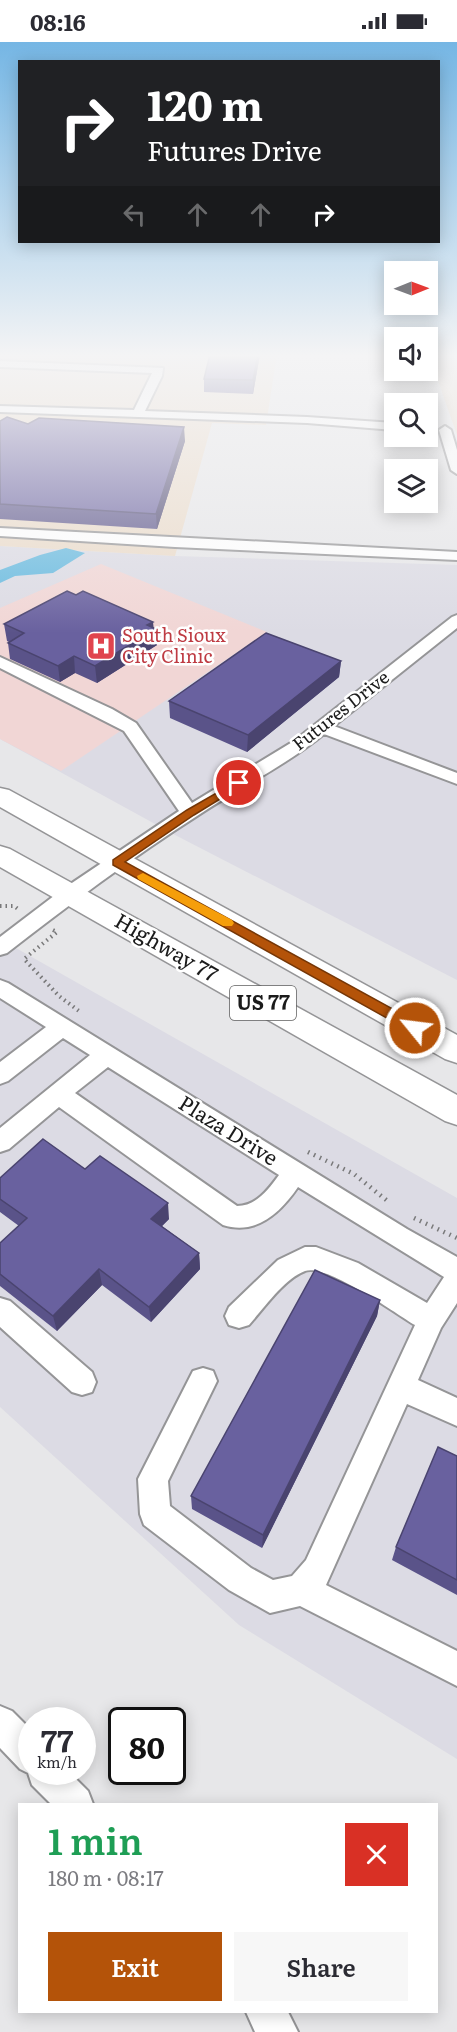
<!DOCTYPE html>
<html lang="en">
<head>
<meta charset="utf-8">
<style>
  :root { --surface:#fff; --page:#f7f7f7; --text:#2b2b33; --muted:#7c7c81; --accent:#b45309 }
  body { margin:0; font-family:Literata,serif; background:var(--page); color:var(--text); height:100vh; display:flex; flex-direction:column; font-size:22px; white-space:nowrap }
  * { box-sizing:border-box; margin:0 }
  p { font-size:20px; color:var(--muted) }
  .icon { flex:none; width:33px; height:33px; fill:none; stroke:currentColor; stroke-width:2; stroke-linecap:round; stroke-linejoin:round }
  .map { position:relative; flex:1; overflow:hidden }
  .side { position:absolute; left:18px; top:1761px; width:420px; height:210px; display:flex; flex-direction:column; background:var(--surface); border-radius:0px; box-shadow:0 3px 15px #0003 }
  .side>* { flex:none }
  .banner { position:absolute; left:18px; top:18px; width:422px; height:183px; border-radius:0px; box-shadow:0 3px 15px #0003; background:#202124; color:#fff; overflow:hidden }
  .needle { width:39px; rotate:89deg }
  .controls { position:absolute; left:384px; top:219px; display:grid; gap:12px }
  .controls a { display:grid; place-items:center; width:54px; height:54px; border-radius:0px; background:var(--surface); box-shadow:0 3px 15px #0003; font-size:30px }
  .speed { position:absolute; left:18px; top:1665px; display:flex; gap:12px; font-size:30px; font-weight:700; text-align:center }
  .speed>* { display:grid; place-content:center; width:78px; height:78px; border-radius:50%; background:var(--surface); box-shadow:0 3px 15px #0003; line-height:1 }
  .speed small { font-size:15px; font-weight:400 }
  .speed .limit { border:3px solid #111; border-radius:9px; background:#fff; color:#111 }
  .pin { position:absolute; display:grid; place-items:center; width:51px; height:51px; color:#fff; margin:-26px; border:3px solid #fff; border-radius:50%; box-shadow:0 2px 6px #0007 }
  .me { position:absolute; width:66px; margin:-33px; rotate:299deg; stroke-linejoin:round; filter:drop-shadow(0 0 4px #0008) }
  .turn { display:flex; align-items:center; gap:21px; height:126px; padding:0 30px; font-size:27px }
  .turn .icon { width:78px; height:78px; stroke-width:2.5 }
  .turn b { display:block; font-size:42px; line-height:51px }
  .lanes { display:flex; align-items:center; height:57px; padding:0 30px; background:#0003; justify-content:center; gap:30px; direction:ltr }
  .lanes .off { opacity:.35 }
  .round { display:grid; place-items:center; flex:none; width:63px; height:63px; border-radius:0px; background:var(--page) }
  .summary { display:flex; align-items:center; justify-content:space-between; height:102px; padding:0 30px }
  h1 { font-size:36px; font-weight:600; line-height:45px; color:#1e9e55 }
  .button { display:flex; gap:12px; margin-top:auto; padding:12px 30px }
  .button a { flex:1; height:69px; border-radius:0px; background:var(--accent); color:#fff; font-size:24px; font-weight:600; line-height:69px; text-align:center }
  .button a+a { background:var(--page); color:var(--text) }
  .status { display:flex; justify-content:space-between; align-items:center; height:42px; padding:0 30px; background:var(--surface); direction:ltr }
  .status svg { height:16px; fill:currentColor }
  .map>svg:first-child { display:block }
  .built { fill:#dcdbe4 }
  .industrial { fill:#ebdbc9 }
  .medical { fill:#f1d6d5 }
  .water { fill:#68badf }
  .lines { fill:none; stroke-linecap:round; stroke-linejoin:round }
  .minor-casing { stroke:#959597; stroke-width:4 }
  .highway-casing { stroke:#959597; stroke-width:3 }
  .path-far1 { stroke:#79797a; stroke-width:4; stroke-dasharray:1.5 4; stroke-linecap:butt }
  .path { stroke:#79797a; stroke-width:4.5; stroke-dasharray:1.5 5; stroke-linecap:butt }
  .minor { fill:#fff; fill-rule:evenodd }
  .highway { fill:#fff; fill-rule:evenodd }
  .wall { fill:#5a5389 }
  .shaded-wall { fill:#4a446f }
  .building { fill:#69619f; stroke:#4a446f; stroke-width:1.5 }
  .route { fill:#b45309; stroke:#753606; stroke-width:1.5 }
  .slow { fill:#f59e0b }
  .labels { text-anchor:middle; stroke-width:5; stroke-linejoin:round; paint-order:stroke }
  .far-health-label { font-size:18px; fill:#be3a42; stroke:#fff; text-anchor:start }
  .far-street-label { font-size:18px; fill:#1b1b1b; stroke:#fff }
  .shield { fill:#fff; stroke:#5f5f5f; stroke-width:1.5 }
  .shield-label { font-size:20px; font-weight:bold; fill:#1b1b1b }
  .street-label { font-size:21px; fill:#1b1b1b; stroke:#fff }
</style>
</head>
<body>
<div class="status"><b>08:16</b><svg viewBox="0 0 49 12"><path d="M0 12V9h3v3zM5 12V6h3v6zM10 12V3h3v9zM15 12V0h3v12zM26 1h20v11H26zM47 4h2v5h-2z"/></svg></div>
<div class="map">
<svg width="457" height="1990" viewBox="0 0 457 1990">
  <rect width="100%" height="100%" fill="#e7e7e9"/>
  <path class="built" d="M 0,504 L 175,514 L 457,523 L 457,938 L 177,794 L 0,697 Z
    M 0,897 L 457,1156 L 457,1717 L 239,1583 L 0,1365 Z"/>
  <path class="industrial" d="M 0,312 L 277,312 L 266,383 L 212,381 L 175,514 L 0,504 Z
    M 428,312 L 457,312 L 457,393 L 437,336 L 421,329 L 428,328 Z"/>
  <path class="medical" d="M 101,522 L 267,590 L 61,729 L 0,697 L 0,566 Z"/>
  <path class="water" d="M 66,506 L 85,511 L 53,531 L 15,534 L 0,541 L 0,528 L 40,513 Z"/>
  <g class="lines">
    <g class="minor-casing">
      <path id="minor" d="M 0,319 L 163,326 L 162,334 L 145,369 L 307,375 L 394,381 L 394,388 L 307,381 L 0,370 L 0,364 L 134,368 L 152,331 L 0,325 Z
        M 445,384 L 451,388 L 457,408 L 457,432 L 451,428 L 439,388 Z
        M 0,486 L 457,510 L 457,518 L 175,505 L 0,494 Z
        M 457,573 L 457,586 L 334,684 L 457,731 L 457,742 L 324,692 C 285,724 239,746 197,774 C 131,816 69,863 7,911 L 0,913 L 0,895 L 63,847 L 179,769 L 124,689 L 0,626 L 0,615 L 112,667 L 136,681 L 192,761 L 294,699 L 452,575 Z
        M 0,938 L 8,941 L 407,1187 L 457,1215 L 457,1261 L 441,1286 L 418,1338 L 457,1356 L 457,1384 L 407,1362 L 326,1543 L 457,1609 L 457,1644 L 300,1564 L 270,1571 L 229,1548 L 144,1483 L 140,1472 L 138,1437 L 193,1329 L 203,1326 L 213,1329 L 217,1339 L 168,1439 L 170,1464 L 251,1526 L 273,1538 L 292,1534 L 306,1518 L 415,1283 C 395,1271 326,1221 305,1229 C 285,1236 263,1267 249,1283 L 239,1286 L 229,1283 L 225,1274 L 229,1265 L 278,1218 L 305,1205 L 316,1205 L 358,1221 L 427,1261 L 444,1235 L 298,1145 C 281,1170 256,1194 223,1183 L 59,1065 L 9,1107 L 0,1110 L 0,1086 L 90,1013 L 63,996 L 8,1039 L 0,1042 L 0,1020 L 46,985 L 0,956 ZM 108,1025 L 279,1133 C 268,1148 256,1164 237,1164 L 75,1051 Z
        M 0,1256 L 10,1259 L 92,1330 L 96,1340 L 92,1350 L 82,1353 L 72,1350 L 0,1285 Z
        M 0,1664 L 12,1669 L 32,1689 L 32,1730 L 69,1730 L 88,1749 L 93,1762 L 51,1762 L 32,1743 L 28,1731 L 20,1727 L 0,1706 Z
        M 246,1970 L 288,1970 L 298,1990 L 255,1990 Z"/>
    </g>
    <g class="highway-casing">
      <path id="highway" d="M 0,746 L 9,748 L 457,993 L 457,1021 L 445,1017 L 0,765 Z
        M 0,804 L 10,807 L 457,1053 L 457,1083 L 445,1079 L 0,825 Z"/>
    </g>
    <path class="path-far1" d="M 0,864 L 14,864 L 18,867
      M 53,888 L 57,890 L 24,917 L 59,954 L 79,969"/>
    <path class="path" d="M 308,1110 L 354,1132 L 390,1161
      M 414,1176 L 457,1196"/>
    <use href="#minor" class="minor"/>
    <use href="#highway" class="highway"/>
  </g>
  <path class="wall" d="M 260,312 L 253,352 L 204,350 L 204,337 Z
    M 0,379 L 185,399 L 157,487 L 0,477 Z
    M 76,553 L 153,580 L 153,586 L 156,587 L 157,603 L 97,641 L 75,631 L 60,640 L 10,617 L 8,601 L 9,600 L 7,599 L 4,582 Z
    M 341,619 L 339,635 L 247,710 L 170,676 L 169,659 Z
    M 85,1127 L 169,1177 L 162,1184 L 199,1211 L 200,1227 L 151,1280 L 102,1243 L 57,1289 L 0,1244 L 0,1201 L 19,1184 L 0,1170 L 0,1136 Z
    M 380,1258 L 377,1274 L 262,1506 L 192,1467 L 191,1454 Z
    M 457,1414 L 457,1553 L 392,1518 L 396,1505 Z"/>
  <path class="shaded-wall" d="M 258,312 L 260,312 L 253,352 L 253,338 Z
    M 184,385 L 185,399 L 157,487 L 156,472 Z
    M 153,580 L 154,589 L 156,587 L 157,603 L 97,641 L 95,624 L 147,583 Z
    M 74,614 L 75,631 L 60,640 L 58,624 Z
    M 341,619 L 339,635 L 247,710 L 248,693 Z
    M 168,1161 L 169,1177 L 153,1193 L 151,1177 Z
    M 199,1211 L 200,1227 L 151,1280 L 149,1265 Z
    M 99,1227 L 102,1243 L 57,1289 L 53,1274 Z
    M 380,1258 L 377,1274 L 262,1506 L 263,1493 Z"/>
  <path class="building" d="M 210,312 L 258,312 L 253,338 L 204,337 Z
    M 7,375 L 28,382 L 39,376 L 184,385 L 156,472 L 0,462 L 0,379 Z
    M 67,549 L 76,553 L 83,549 L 153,580 L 147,583 L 156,587 L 95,624 L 74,614 L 58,624 L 8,601 L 24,591 L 4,582 Z
    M 266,591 L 341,619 L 248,693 L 169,659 Z
    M 43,1097 L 85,1127 L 100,1114 L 168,1161 L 151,1177 L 199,1211 L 149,1265 L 99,1227 L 53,1274 L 0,1232 L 0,1201 L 27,1176 L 0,1157 L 0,1136 Z
    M 315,1228 L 380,1258 L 263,1493 L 191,1454 Z
    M 438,1405 L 457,1414 L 457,1538 L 396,1505 Z"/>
  <linearGradient id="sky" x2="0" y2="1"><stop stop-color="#75b6e4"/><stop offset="0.53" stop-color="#f4f4f5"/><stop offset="1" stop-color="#f4f4f5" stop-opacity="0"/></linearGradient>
  <rect width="457" height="591" fill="url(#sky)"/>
  <path class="route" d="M 239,738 L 244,741 L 243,743 L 194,773 L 125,820 L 420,982 L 422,986 L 420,989 L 410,989 L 113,823 L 113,818 L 187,768 Z"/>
  <path class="slow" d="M 143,831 L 232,878 L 234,881 L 232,884 L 223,884 L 138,837 L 137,834 Z"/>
  <defs>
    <g id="hospital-square" transform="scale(1.5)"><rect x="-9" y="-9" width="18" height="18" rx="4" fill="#e0444e" stroke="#fff"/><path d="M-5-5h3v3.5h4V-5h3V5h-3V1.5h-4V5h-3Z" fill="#fff"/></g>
  </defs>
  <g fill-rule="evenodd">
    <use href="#hospital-square" x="101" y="604"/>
  </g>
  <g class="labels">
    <g class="far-health-label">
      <text x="122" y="600">South Sioux<tspan x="122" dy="21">City Clinic</tspan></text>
    </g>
    <g class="far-street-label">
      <text transform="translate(341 669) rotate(-38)" y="6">Futures Drive</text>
    </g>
    <rect class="shield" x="230" y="944" width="66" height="34" rx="4.5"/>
    <g class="shield-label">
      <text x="263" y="968">US 77</text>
    </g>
    <g class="street-label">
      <text transform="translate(166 906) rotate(30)" y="7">Highway 77</text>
      <text transform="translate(228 1089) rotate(32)" y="7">Plaza Drive</text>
    </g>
  </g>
</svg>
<div class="controls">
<a><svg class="needle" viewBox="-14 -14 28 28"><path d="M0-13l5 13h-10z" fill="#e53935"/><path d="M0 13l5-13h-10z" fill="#7c7c81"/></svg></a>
<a><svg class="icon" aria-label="sound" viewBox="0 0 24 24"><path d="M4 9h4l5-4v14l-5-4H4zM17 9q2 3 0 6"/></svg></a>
<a><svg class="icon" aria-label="search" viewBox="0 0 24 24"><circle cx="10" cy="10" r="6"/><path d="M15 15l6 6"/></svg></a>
<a><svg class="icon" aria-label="layers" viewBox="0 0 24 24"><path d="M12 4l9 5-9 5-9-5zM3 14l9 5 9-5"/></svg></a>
</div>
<div class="speed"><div>77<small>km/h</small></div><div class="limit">80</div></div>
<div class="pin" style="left:239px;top:741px;background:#d93025"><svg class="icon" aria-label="arrive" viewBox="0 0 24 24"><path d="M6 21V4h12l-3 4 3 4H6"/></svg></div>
<svg class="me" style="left:415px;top:986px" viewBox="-20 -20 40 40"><circle r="17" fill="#b45309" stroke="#fff" stroke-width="3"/><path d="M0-11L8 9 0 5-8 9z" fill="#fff"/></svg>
<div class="banner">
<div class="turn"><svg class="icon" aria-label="right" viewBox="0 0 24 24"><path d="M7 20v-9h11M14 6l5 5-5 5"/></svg><div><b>120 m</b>Futures Drive</div></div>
<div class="lanes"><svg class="icon off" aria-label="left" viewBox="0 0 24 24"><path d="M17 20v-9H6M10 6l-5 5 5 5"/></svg><svg class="icon off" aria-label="ahead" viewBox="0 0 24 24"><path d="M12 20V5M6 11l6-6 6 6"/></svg><svg class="icon off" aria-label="ahead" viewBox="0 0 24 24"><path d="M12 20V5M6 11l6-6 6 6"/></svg><svg class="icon" aria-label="right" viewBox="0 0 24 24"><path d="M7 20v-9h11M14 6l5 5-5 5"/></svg></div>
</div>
<section class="side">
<div class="summary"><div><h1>1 min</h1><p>180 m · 08:17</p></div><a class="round" style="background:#d93025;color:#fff"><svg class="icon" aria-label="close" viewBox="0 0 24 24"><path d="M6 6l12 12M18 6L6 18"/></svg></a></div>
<div class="button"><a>Exit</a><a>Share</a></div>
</section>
</div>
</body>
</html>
